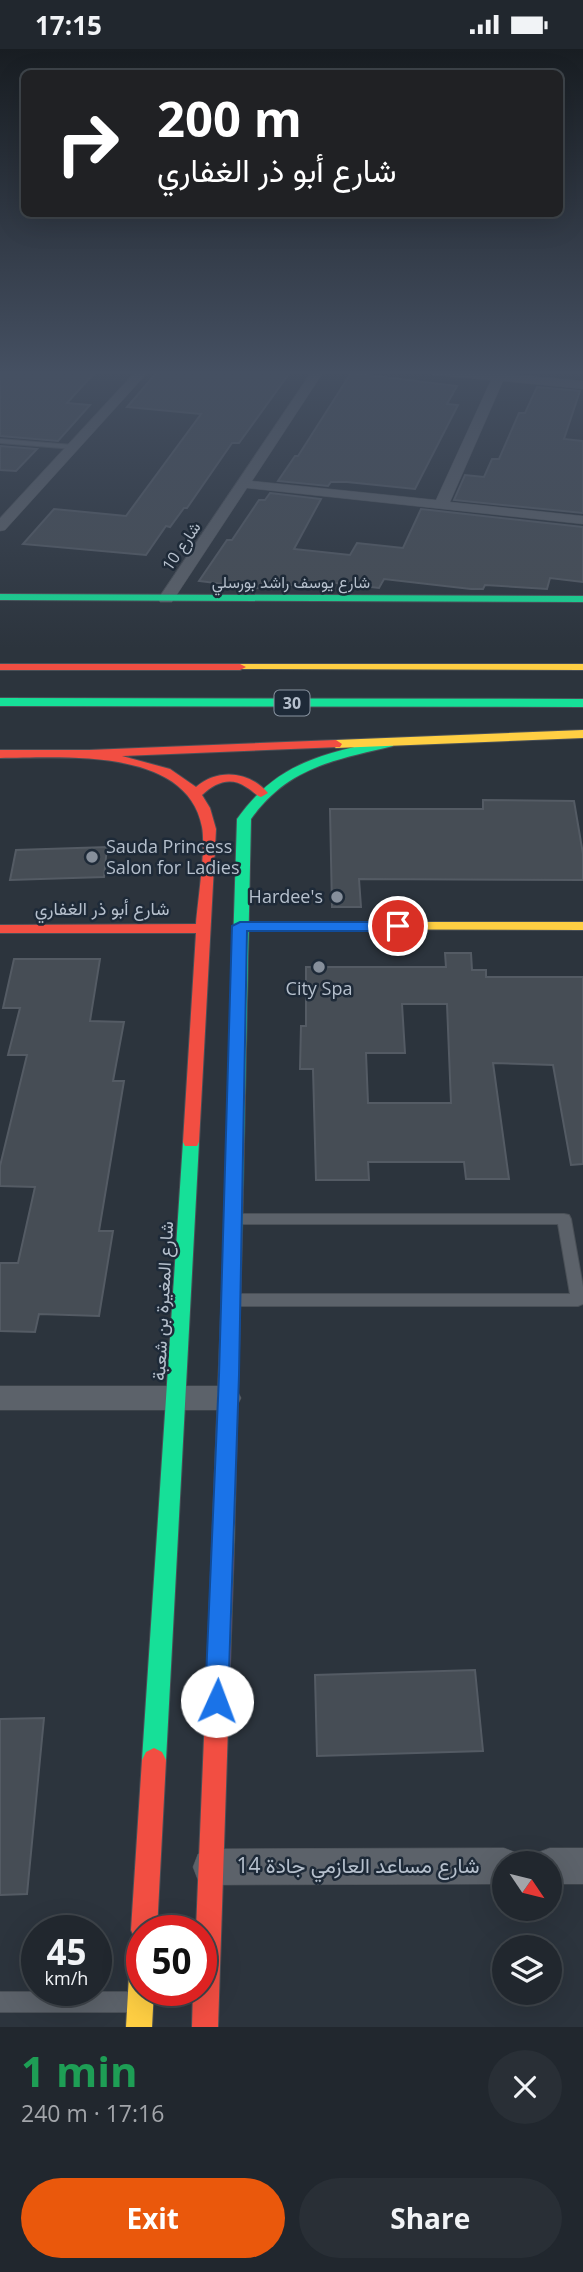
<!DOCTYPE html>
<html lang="en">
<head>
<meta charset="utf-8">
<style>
  :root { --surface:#21272e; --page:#292f36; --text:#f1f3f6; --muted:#a2a5aa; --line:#3e444a; --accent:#ea580c }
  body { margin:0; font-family:"Open Sans",Vazirmatn,sans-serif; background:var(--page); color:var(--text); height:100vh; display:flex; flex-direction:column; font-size:26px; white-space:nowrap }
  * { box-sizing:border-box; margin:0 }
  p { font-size:23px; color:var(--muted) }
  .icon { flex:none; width:38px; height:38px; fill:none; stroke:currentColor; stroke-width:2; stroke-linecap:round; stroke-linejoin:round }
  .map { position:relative; height:1978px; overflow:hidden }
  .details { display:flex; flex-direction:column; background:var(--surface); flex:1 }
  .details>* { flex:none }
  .banner { position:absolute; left:21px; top:21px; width:542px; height:147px; border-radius:10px; box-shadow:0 7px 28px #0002,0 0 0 2px var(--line); background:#202124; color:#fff; overflow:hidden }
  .needle { width:46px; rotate:125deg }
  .buttons { position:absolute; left:492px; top:1802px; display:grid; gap:14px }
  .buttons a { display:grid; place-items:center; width:70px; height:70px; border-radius:50%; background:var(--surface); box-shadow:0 7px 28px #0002,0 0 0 2px var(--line); font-size:35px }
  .speed { position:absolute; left:21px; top:1866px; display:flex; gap:14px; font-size:35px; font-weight:700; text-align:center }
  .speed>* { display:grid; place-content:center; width:91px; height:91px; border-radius:50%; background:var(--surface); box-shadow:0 7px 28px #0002,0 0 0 2px var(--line); line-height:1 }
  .speed small { font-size:18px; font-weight:400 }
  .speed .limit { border:10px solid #d22; background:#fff; color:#111 }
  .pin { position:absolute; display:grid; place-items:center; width:60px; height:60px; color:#fff; margin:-30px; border:4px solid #fff; border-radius:50%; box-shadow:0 2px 7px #0007 }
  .me { position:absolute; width:77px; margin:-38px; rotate:2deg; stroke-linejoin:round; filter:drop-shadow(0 0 5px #0008) }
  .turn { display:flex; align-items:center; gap:24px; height:147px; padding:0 21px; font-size:32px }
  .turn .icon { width:91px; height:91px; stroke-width:2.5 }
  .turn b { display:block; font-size:49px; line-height:60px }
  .round { display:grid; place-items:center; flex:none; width:74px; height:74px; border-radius:37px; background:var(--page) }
  .overview { display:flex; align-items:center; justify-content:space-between; height:119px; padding:0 21px }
  h1 { font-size:42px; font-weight:700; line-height:52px; color:#1e9e55 }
  .action { display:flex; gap:14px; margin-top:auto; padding:14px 21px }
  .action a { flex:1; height:80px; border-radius:42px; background:var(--accent); color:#fff; font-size:28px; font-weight:700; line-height:80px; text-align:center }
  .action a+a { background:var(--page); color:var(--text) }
  .status { display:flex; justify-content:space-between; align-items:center; height:49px; padding:0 35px; background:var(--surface); direction:ltr }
  .status svg { height:19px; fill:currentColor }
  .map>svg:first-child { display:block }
  .building { fill:#464d55; stroke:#545b64; stroke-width:2; fill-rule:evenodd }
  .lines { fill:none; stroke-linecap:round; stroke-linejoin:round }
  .lane-casing { stroke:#4a5057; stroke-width:2 }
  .street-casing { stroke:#4a5057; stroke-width:1 }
  .fast-casing { stroke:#4a5057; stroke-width:2 }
  .slow-casing { stroke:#4a5057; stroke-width:2 }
  .jam-casing { stroke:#4a5057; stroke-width:2 }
  .lane { fill:#5c626a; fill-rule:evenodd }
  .street { fill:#5c626a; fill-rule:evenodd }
  .fast { fill:#16e098; fill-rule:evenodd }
  .slow { fill:#ffcf43; fill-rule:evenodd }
  .jam { fill:#f24e42; fill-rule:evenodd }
  .route { fill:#1a73e8; stroke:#114b97; stroke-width:2 }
  .poi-dot { fill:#868f9b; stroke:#1e2a38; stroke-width:2.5 }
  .labels { text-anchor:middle; stroke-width:5; stroke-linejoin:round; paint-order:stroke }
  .far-street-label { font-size:16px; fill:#b6c0cd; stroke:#1e2a38 }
  .shield { fill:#1e2a38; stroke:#8893a0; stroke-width:2 }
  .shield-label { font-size:16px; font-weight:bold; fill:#b6c0cd }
  .poi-label { font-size:18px; fill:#b6c0cd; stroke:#1e2a38; text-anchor:start }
  .street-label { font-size:18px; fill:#b6c0cd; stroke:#1e2a38 }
  .near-street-label { font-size:21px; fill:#b6c0cd; stroke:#1e2a38 }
</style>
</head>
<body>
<div class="status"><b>17:15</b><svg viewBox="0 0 49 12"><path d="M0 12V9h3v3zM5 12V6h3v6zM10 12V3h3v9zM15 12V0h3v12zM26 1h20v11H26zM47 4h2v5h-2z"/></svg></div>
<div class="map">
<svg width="583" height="1978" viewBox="0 0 583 1978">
  <rect width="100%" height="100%" fill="#2c343d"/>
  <path class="building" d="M 0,322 L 96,322 L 67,354 L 90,356 L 58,392 L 0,387 Z
    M 158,322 L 291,322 L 239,394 L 232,394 L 187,459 L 184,459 L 170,478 L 166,477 L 146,506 L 23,495 L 54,460 L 126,467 L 201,365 L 127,358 Z
    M 351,324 L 457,337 L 447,355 L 458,356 L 415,440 L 347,433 L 331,433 L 328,437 L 278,432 L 295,407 L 298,407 Z
    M 537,338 L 580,342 L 564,390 L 583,392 L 583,464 L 454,451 L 465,426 L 484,428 L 492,410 L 499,410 L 519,364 L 525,364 Z
    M 0,397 L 37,400 L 16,422 L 0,421 Z
    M 270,444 L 321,450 L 294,500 L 350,506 L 357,494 L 403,499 L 421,460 L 583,478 L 583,533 L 550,529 L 547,540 L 485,536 L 483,540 L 471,540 L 384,530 L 379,539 L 328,533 L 325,539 L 280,535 L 278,539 L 256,539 L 199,532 L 227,491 L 232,491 L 259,451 L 265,451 Z
    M 483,751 L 574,752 L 583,805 L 583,831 L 359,830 L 361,858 L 332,858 L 330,760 L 483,760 Z
    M 107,798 L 104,828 L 10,831 L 16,801 Z
    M 445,904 L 471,904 L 472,921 L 486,921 L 486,928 L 583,928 L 583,1115 L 571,1116 L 553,1016 L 493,1014 L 509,1130 L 466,1130 L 464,1113 L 368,1113 L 369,1131 L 316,1131 L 313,1020 L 300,1020 L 301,977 L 306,977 L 306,918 L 446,918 ZM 402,955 L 447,955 L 451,1054 L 368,1054 L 366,1004 L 405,1004 Z
    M 14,910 L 100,910 L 90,972 L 124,973 L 113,1032 L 124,1032 L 99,1182 L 113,1182 L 99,1267 L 39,1265 L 35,1283 L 0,1282 L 0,1214 L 18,1214 L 35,1138 L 0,1137 L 0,1117 L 27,1006 L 8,1006 L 20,959 L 3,959 Z
    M 475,1621 L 483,1702 L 317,1707 L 315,1626 Z
    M 44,1669 L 27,1845 L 0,1846 L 0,1670 Z"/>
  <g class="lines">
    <g class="lane-casing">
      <path id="lane" d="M 0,390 L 73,396 L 77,398 L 73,400 L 0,394 Z
        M 238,1165 L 564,1165 L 569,1166 L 571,1170 L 583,1238 L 583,1255 L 578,1257 L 235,1257 L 230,1255 L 228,1251 L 230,1247 L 235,1245 L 570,1245 L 558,1175 L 238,1175 L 233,1174 L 231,1170 L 233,1166 Z
        M 0,1943 L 129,1943 L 136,1946 L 139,1953 L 136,1960 L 129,1963 L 0,1963 Z"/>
    </g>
    <g class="street-casing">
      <path id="street" d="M 136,322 L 149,322 L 5,481 L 0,482 L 0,469 Z
        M 312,322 L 324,322 L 252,432 L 436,451 L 491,331 L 433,326 L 427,322 L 477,322 L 583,332 L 583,340 L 503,332 L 450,453 L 583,467 L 583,475 L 247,439 L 172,553 L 160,553 L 158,550 Z
        M 0,1337 L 227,1337 L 237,1341 L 241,1349 L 237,1357 L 227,1361 L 0,1361 Z
        M 504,1799 L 517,1804 L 521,1815 L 504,1815 L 504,1835 L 211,1836 L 198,1831 L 193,1818 L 198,1805 L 211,1800 Z
        M 550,1799 L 583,1799 L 583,1835 L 550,1835 L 550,1815 L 533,1815 L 537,1804 Z"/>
    </g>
    <g class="fast-casing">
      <path id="fast" d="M 0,545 L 583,547 L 583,553 L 0,551 Z
        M 0,649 L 583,650 L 583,658 L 0,657 Z
        M 389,690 L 393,691 L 393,697 C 335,711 288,718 251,770 L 242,1186 L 239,1191 L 233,1193 L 227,1191 L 224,1186 L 237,770 C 278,712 324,705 389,690 Z
        M 191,1087 L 197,1089 L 199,1093 L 166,1711 L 162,1719 L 154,1723 L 146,1719 L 142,1711 L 183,1093 L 185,1089 Z"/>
    </g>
    <g class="slow-casing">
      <path id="slow" d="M 240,615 L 583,615 L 583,621 L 236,620 L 236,616 Z
        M 583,681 L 583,689 L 336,699 L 330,695 L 336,691 Z
        M 240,873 L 583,873 L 583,881 L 235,880 L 233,877 Z
        M 233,1179 L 239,1181 L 242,1186 L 234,1497 L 231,1504 L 223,1507 L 215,1504 L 212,1497 L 224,1186 L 227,1181 Z
        M 142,1913 L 142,1941 L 154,1941 L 152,1978 L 126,1978 L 129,1926 L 133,1917 Z"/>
    </g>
    <g class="jam-casing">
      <path id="jam" d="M 0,615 L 240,615 L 246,618 L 240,621 L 0,621 Z
        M 336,691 L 342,695 L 340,698 L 122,707 L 170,720 L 196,738 C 218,719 249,722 268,744 L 261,748 C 255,746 252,741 246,738 C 230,727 215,734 202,746 L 210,759 L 216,780 L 199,1093 L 197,1097 L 185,1097 L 183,1093 L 196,884 L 0,884 L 0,876 L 196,875 C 198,850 206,799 202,778 C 187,697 61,709 0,709 L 0,701 L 89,701 Z
        M 223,1487 L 231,1490 L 234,1497 L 218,1978 L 192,1978 L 193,1941 L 201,1941 L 201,1881 L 196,1881 L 212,1497 L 215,1490 Z
        M 154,1699 L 162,1703 L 166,1711 L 157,1881 L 142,1881 L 142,1893 L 135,1890 L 131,1881 L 142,1711 L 146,1703 Z"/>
    </g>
    <use href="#lane" class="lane"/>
    <use href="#street" class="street"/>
    <use href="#fast" class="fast"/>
    <use href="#slow" class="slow"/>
    <use href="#jam" class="jam"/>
  </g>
  <linearGradient id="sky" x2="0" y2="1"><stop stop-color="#181d22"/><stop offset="0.54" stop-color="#455062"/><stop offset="1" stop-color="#455062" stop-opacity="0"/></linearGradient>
  <rect width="583" height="599" fill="url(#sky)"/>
  <path class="route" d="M 240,873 L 398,873 L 405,877 L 398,882 L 247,882 L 239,1326 L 228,1652 L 225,1660 L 217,1664 L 209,1660 L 205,1652 L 219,1326 L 232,877 Z"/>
  <g class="poi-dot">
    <circle cx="92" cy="808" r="7"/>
    <circle cx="337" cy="848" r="7"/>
    <circle cx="319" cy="918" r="7"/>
  </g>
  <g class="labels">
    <g class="far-street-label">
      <text transform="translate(181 497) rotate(-56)" y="6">شارع 10</text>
      <text x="291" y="539">شارع يوسف راشد بورسلي</text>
    </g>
    <rect class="shield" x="274.5" y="641.5" width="35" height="25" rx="5"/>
    <g class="shield-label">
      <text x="292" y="660">30</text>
    </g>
    <g class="poi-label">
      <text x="106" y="804">Sauda Princess<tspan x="106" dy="21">Salon for Ladies</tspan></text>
      <text x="323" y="854" text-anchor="end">Hardee's</text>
      <text x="319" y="946" text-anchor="middle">City Spa</text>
    </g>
    <g class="street-label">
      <text x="102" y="866">شارع أبو ذر الغفاري</text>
      <text transform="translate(163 1252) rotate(-87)" y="6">شارع المغيرة بن شعبة</text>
    </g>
    <g class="near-street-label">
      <text x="358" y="1824">شارع مساعد العازمي جادة 14</text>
    </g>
  </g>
</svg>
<div class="buttons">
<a><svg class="needle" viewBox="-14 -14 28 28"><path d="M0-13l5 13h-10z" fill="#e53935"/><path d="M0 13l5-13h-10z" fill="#a2a5aa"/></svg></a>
<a><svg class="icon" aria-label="layers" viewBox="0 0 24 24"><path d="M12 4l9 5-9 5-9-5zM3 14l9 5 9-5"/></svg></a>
</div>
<div class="speed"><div>45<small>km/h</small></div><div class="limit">50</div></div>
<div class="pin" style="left:398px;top:877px;background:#d93025"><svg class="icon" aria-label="arrive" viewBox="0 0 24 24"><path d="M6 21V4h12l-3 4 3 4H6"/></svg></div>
<svg class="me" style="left:217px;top:1652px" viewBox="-20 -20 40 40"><circle r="19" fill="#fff"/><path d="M0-13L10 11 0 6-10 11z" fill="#1a73e8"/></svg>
<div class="banner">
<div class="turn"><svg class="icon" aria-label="right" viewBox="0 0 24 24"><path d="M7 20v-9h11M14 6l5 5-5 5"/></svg><div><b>200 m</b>شارع أبو ذر الغفاري</div></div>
</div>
</div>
<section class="details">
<div class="overview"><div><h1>1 min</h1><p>240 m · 17:16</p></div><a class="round"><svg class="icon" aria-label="close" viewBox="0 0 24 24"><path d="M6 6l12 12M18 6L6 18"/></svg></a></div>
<div class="action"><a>Exit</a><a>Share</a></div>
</section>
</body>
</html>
